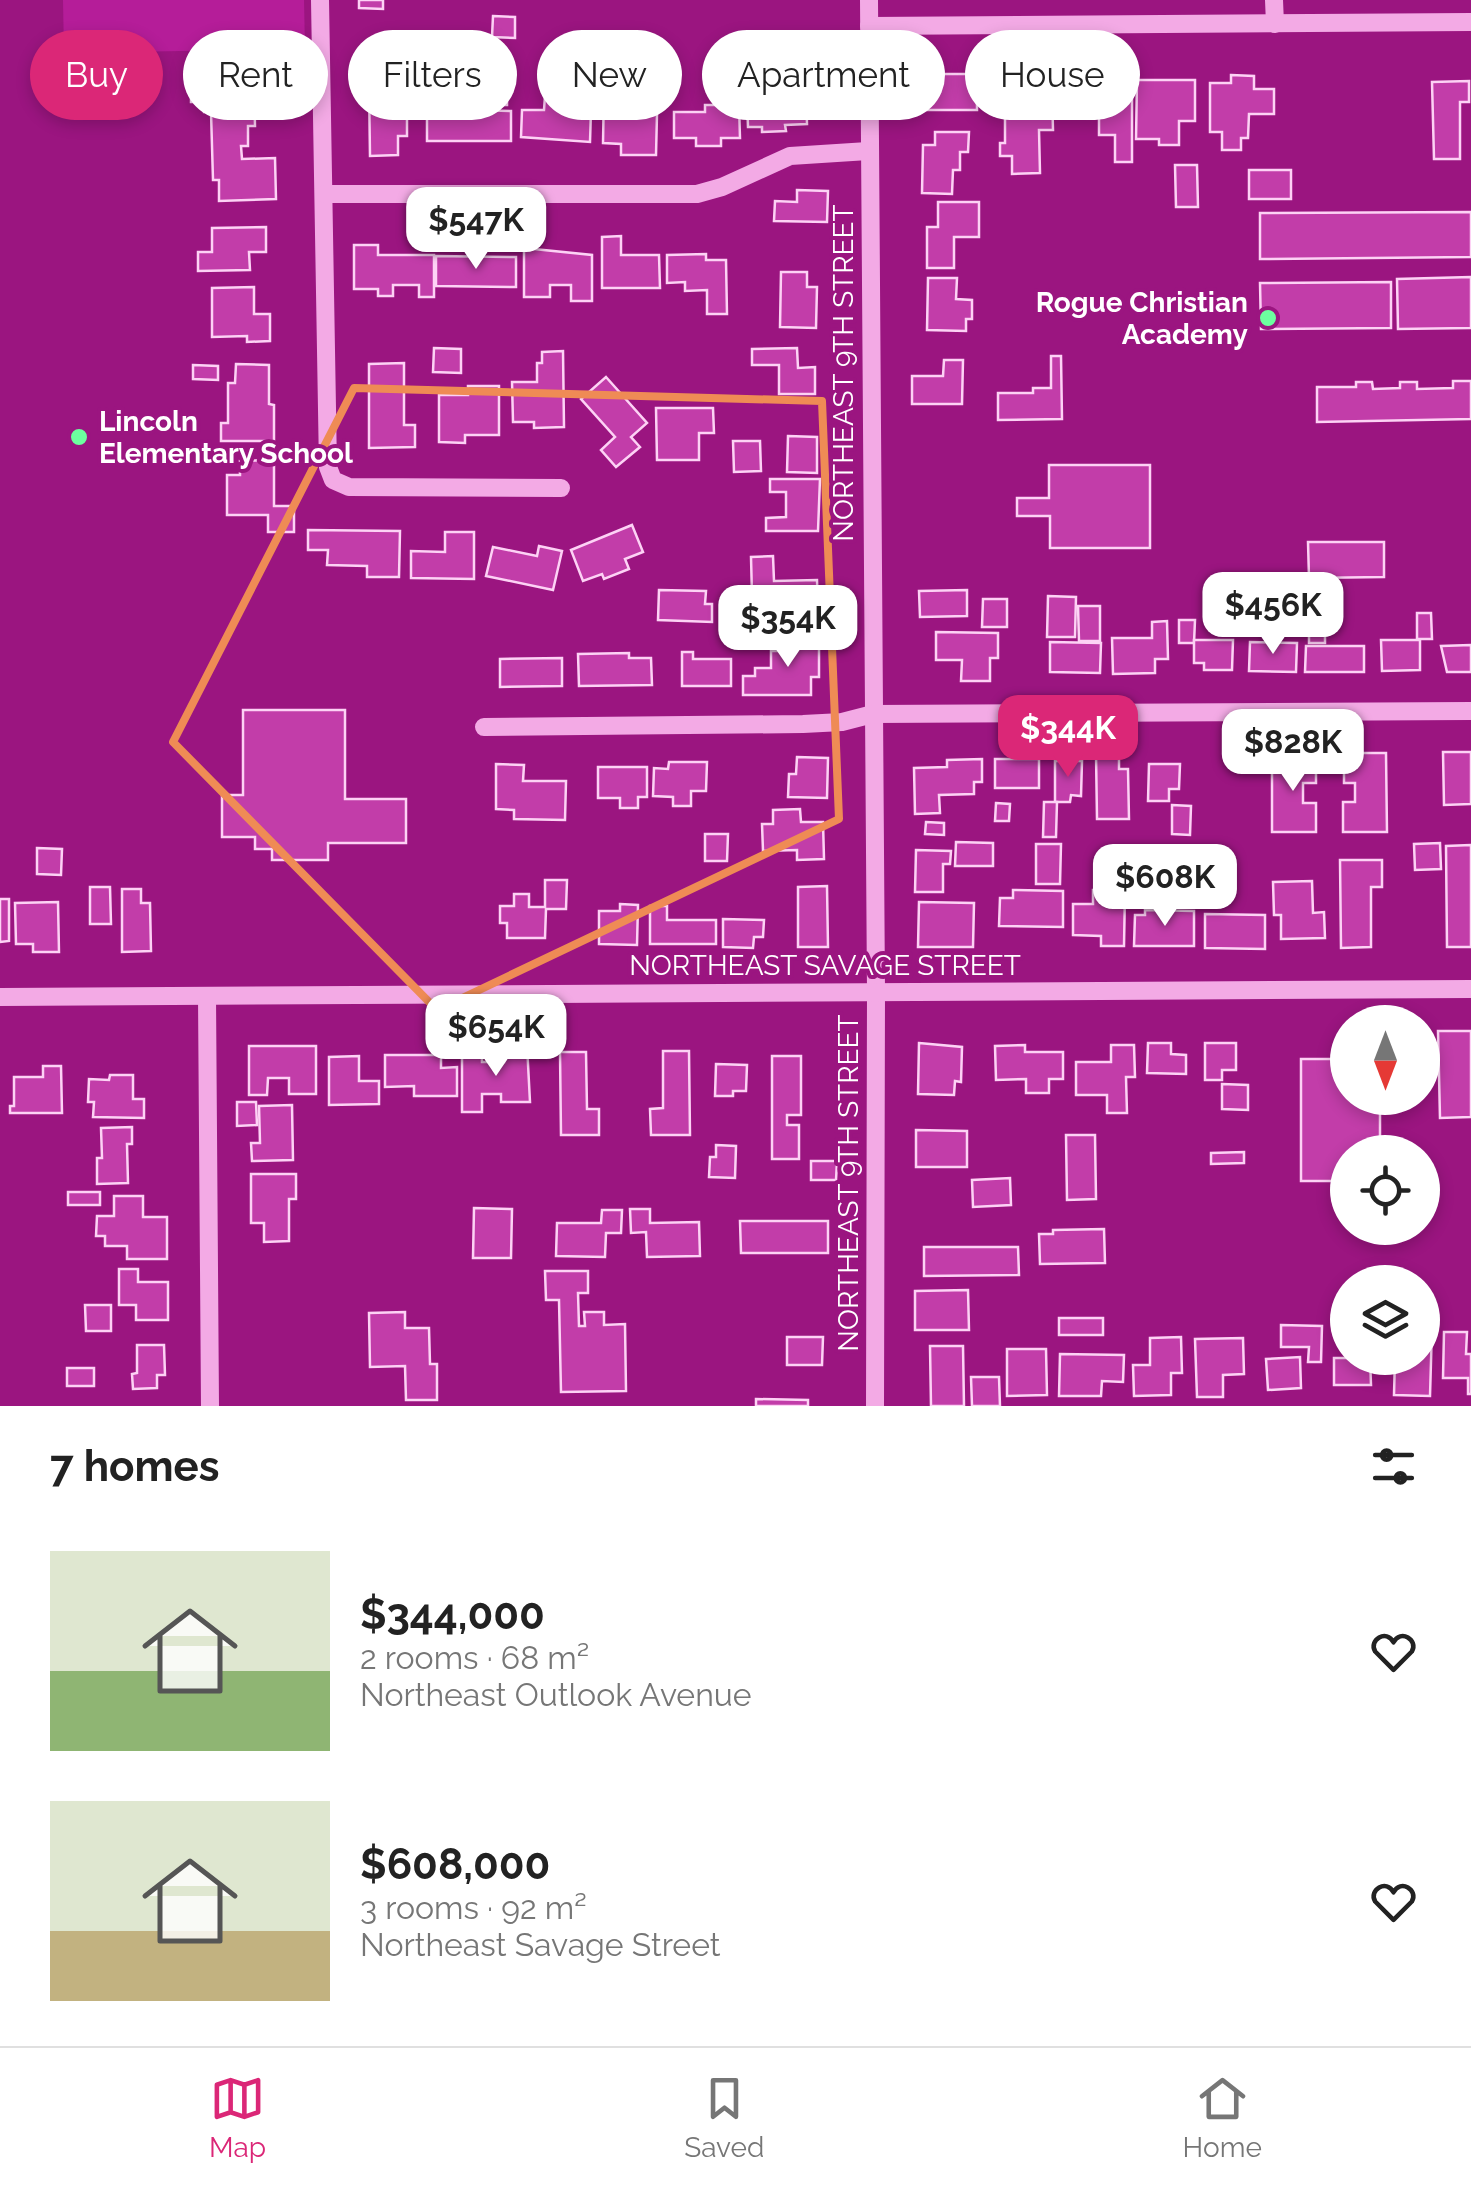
<!DOCTYPE html>
<meta charset="utf-8">
<style>
:root{--surface:#fff;--page:#f2f2f2;--text:#222;--muted:#767676;--line:#e0e0e0;--accent:#db2777}
body{margin:0;font-family:Raleway,sans-serif;background:var(--page);color:var(--text);height:100vh;display:flex;flex-direction:column;font-size:38px;white-space:nowrap}
*{box-sizing:border-box;margin:0}
p{font-size:32px;color:var(--muted)}
.icon{flex:none;width:55px;height:55px;fill:none;stroke:currentColor;stroke-width:2;stroke-linecap:round;stroke-linejoin:round}
.map{position:relative;height:1406px;overflow:hidden}
.details{display:flex;flex-direction:column;background:var(--surface);flex:1}
.details>*{flex:none}
.top-card{position:absolute;left:30px;top:30px;width:1412px;height:90px;display:flex;gap:20px}
.needle{width:65px;rotate:180deg}
.buttons{position:absolute;left:1330px;top:1005px;display:grid;gap:20px}
.buttons a{display:grid;place-items:center;width:110px;height:110px;border-radius:50%;background:var(--surface);box-shadow:0 5px 15px #0003;font-size:50px}
.price{position:absolute;translate:-50% -85px;padding:0 22px;border-radius:20px;background:#fff;color:#222;font-size:32px;line-height:65px;filter:drop-shadow(0 2px 5px #0008)}
.price::after{content:'';position:absolute;left:50%;top:60px;width:30px;height:22px;margin-left:-15px;background:inherit;clip-path:polygon(0 0,100% 0,50% 100%)}
.price.on{background:var(--accent);color:#fff}
ul{padding:0;list-style:none}
li{display:flex;align-items:center;gap:30px;height:250px;padding:0 50px}
li span{display:grid;place-items:center;flex:none;width:280px;height:200px;border-radius:0px;color:#555}
li>.icon{margin-inline-start:auto}
span .icon{width:120px;height:120px;fill:#fffc;stroke-width:1}
li b{font-size:42px}
h2{display:flex;justify-content:space-between;align-items:center;height:120px;padding:0 50px;font-size:42px}
.pill{padding:0 35px;border-radius:45px;background:var(--surface);box-shadow:0 5px 15px #0003;font-size:35px;line-height:90px}
.pill.on{background:var(--accent);color:#fff}
.dock{display:flex;justify-content:space-around;align-items:center;height:140px;border-top:2px solid var(--line);background:var(--surface);font-size:28px;color:var(--muted)}
.dock a{display:grid;justify-items:center;gap:5px}
.dock .on{color:var(--accent)}
.map>svg:first-child{display:block}
.green{fill:#b51d99}
.building{fill:#c23da9;stroke:#fdd2f5;stroke-width:2.5}
.lines{fill:none;stroke-linecap:round;stroke-linejoin:round}
.minor{stroke:#f3aae5;stroke-width:18}
.marked{fill:none;stroke:#ef8b55;stroke-width:8;stroke-linejoin:round}
.poi-dot{fill:#6cff9f;stroke:#9b1580;stroke-width:4}
.labels{text-anchor:middle;stroke-width:8;stroke-linejoin:round;paint-order:stroke}
.poi-label{font-size:28px;font-weight:bold;fill:#fff;stroke:#9b1580;text-anchor:end}
.street-label{font-size:28px;fill:#fff;stroke:#9b1580}
</style>
<div class="map">
<svg width="1471" height="1406" viewBox="0 0 1471 1406">
<rect width="100%" height="100%" fill="#9b1580"/>
<!-- green -->
<polygon class="green" points="63,0 304,0 305,49 64,53"/>
<!-- building -->
<g class="building">
<polygon points="359,0 383,0 383,9 359,8"/>
<polygon points="493,16 515,17 515,38 492,37"/>
<polygon points="808,49 808,66 785,66 785,82 759,82 758,50"/>
<rect x="493" y="73" width="14" height="32"/>
<polygon points="938,74 977,74 977,110 922,110 922,84 938,84"/>
<polygon points="1231,75 1254,76 1254,89 1274,89 1274,114 1249,114 1248,138 1241,138 1241,150 1222,150 1222,132 1210,132 1210,83 1231,83"/>
<polygon points="254,78 255,126 248,126 248,146 241,146 242,159 275,158 276,199 219,201 219,180 213,180 211,112 204,112 203,102 191,102 191,80"/>
<polygon points="1137,80 1195,80 1195,121 1179,121 1179,145 1159,145 1159,139 1136,139"/>
<polygon points="1081,81 1121,81 1121,92 1132,92 1132,162 1115,162 1115,135 1099,135 1099,114 1081,114"/>
<polygon points="1469,81 1469,102 1460,102 1460,159 1434,159 1432,82"/>
<polygon points="369,85 397,85 397,111 407,111 407,136 398,136 398,155 370,156"/>
<polygon points="604,89 632,90 632,114 657,114 656,155 621,155 621,144 603,143"/>
<polygon points="806,89 807,124 785,125 786,131 762,132 762,127 748,127 747,99 779,99 779,90"/>
<polygon points="1052,91 1053,130 1039,130 1040,173 1012,174 1012,156 1000,156 1000,143 1005,143 1005,92"/>
<polygon points="454,96 475,96 475,110 511,111 511,141 427,141 427,110 454,110"/>
<polygon points="545,96 568,97 568,110 591,110 590,142 521,137 522,110 544,110"/>
<polygon points="705,105 739,105 740,138 721,138 721,146 696,146 696,138 674,138 674,112 705,112"/>
<polygon points="935,132 969,132 968,152 960,152 960,170 953,170 952,194 922,193 923,145 935,145"/>
<polygon points="1175,165 1197,165 1198,207 1176,207"/>
<rect x="1249" y="170" width="42" height="29"/>
<polygon points="797,190 828,191 827,222 774,221 775,201 797,202"/>
<polygon points="938,202 979,202 979,237 954,237 954,268 927,268 927,227 938,227"/>
<polygon points="1471,212 1471,257 1260,259 1260,213"/>
<polygon points="266,227 266,252 249,252 250,270 198,271 198,252 212,252 212,228"/>
<polygon points="621,236 621,255 659,255 660,288 602,288 602,237"/>
<polygon points="354,245 378,245 378,255 434,255 434,297 419,297 419,285 393,285 393,296 378,296 378,289 354,289"/>
<polygon points="524,248 592,255 592,301 571,301 571,285 550,285 550,297 524,297"/>
<polygon points="706,254 706,260 726,260 727,314 707,314 707,290 685,291 685,282 667,283 667,255"/>
<polygon points="436,256 516,257 516,287 436,286"/>
<polygon points="781,272 807,272 807,287 817,287 816,328 780,327"/>
<polygon points="1471,277 1471,328 1398,329 1397,279"/>
<polygon points="928,278 957,278 956,299 972,300 972,319 966,319 966,331 927,330"/>
<polygon points="1391,282 1391,328 1261,329 1260,283"/>
<polygon points="254,287 254,314 270,314 270,341 247,342 247,336 212,337 212,288"/>
<polygon points="434,348 461,349 461,373 433,372"/>
<polygon points="797,348 798,368 815,367 815,394 779,394 779,365 752,365 752,349"/>
<polygon points="563,351 564,427 534,428 534,422 513,422 512,382 537,382 537,363 542,363 542,352"/>
<polygon points="1051,356 1061,356 1062,419 998,420 998,393 1033,393 1033,388 1051,388"/>
<polygon points="944,360 963,360 962,404 912,404 912,376 943,376"/>
<polygon points="404,363 404,425 415,425 415,447 369,448 369,364"/>
<polygon points="236,364 269,365 269,404 274,405 274,441 221,441 221,423 228,423 228,383 235,383"/>
<polygon points="193,365 218,366 218,380 193,379"/>
<polygon points="606,377 647,423 631,437 640,447 616,467 601,450 615,437 581,399"/>
<polygon points="1453,381 1471,381 1471,419 1317,422 1317,387 1356,387 1356,382 1372,382 1373,389 1400,388 1400,382 1417,382 1417,389 1453,388"/>
<polygon points="468,386 499,386 499,435 465,435 465,443 439,442 439,395 468,395"/>
<polygon points="656,408 713,408 714,433 699,433 699,460 657,460"/>
<polygon points="788,436 817,437 817,473 787,472"/>
<polygon points="733,441 760,441 761,471 734,472"/>
<polygon points="274,460 274,506 294,506 294,532 268,532 268,515 227,515 227,475 240,475 240,461"/>
<polygon points="1049,465 1150,465 1150,548 1050,548 1050,516 1017,516 1017,498 1049,498"/>
<polygon points="770,479 820,479 818,531 766,531 766,518 786,517 786,492 770,492"/>
<polygon points="632,525 643,552 625,559 629,569 604,579 602,574 583,581 571,550"/>
<polygon points="308,530 400,531 399,577 367,577 367,566 327,565 328,550 308,550"/>
<polygon points="445,532 474,532 474,579 411,578 411,551 445,552"/>
<polygon points="1308,542 1384,542 1384,577 1309,578"/>
<polygon points="539,546 562,551 553,590 486,576 493,547 537,556"/>
<polygon points="773,556 774,581 817,580 818,609 781,610 781,595 752,596 751,557"/>
<polygon points="659,590 706,591 705,604 712,604 712,622 658,620"/>
<polygon points="967,590 967,616 920,617 919,591"/>
<polygon points="1048,596 1076,597 1075,637 1047,637"/>
<polygon points="983,599 1007,599 1007,627 982,627"/>
<polygon points="1078,606 1100,606 1100,641 1079,641"/>
<polygon points="1417,613 1431,613 1432,639 1417,639"/>
<polygon points="1179,620 1195,620 1194,643 1179,643"/>
<polygon points="1167,621 1168,659 1155,659 1155,673 1113,674 1112,638 1152,638 1152,622"/>
<rect x="1309" y="624" width="16" height="19"/>
<polygon points="936,632 998,633 998,658 990,658 990,681 961,681 962,660 936,660"/>
<polygon points="790,635 819,635 819,677 811,677 811,695 743,695 743,676 755,676 755,668 771,668 771,651 790,651"/>
<polygon points="1194,640 1233,640 1232,670 1204,670 1204,663 1194,663"/>
<polygon points="1381,640 1420,640 1420,670 1382,671"/>
<polygon points="1050,642 1101,643 1100,673 1050,672"/>
<polygon points="1250,642 1297,643 1296,672 1249,671"/>
<polygon points="1471,645 1471,672 1447,672 1441,646"/>
<polygon points="1306,646 1364,646 1364,672 1305,672"/>
<polygon points="682,652 693,652 693,659 731,659 731,686 682,686"/>
<polygon points="629,653 629,658 651,658 652,685 579,686 578,654"/>
<polygon points="562,658 562,686 500,687 500,659"/>
<polygon points="243,710 345,710 345,799 406,799 406,843 328,843 328,860 272,860 272,849 255,849 255,837 222,837 222,795 243,795"/>
<polygon points="1443,752 1471,752 1471,804 1444,805"/>
<polygon points="1119,753 1119,769 1128,769 1129,819 1097,819 1096,754"/>
<polygon points="1344,753 1386,753 1387,832 1343,832 1343,802 1355,802 1355,783 1344,783"/>
<polygon points="1272,755 1316,755 1316,783 1303,783 1303,803 1316,803 1316,832 1272,832"/>
<polygon points="797,757 828,758 827,798 788,797 789,774 796,774"/>
<polygon points="982,759 982,782 974,782 974,794 939,795 940,813 915,814 914,768 947,767 947,760"/>
<rect x="995" y="759" width="44" height="29"/>
<polygon points="1055,761 1082,761 1081,796 1071,795 1070,802 1055,802"/>
<polygon points="669,762 707,762 706,791 691,791 691,806 673,806 673,797 653,796 654,768 668,769"/>
<polygon points="496,764 524,765 523,781 566,781 565,820 514,819 514,810 496,809"/>
<polygon points="1149,764 1180,764 1179,789 1169,789 1169,801 1148,801"/>
<polygon points="598,767 647,767 647,797 638,797 638,808 620,808 620,798 598,798"/>
<polygon points="1044,802 1057,802 1056,837 1043,837"/>
<polygon points="996,803 1010,804 1009,821 995,821"/>
<polygon points="1172,805 1191,806 1190,835 1172,834"/>
<polygon points="800,809 801,822 823,822 824,859 797,860 797,850 763,851 762,824 773,824 773,810"/>
<polygon points="926,822 944,823 944,835 925,834"/>
<polygon points="705,834 728,834 727,861 705,861"/>
<polygon points="956,842 993,843 993,866 955,866"/>
<polygon points="1440,843 1441,869 1415,870 1414,844"/>
<polygon points="1036,844 1061,844 1060,884 1036,884"/>
<polygon points="1471,845 1471,947 1447,947 1446,846"/>
<polygon points="37,848 62,849 61,875 37,874"/>
<polygon points="916,850 951,851 950,864 943,864 943,892 915,892"/>
<polygon points="1340,860 1382,860 1382,887 1371,887 1371,947 1341,948"/>
<polygon points="545,880 567,880 566,909 546,909 545,938 507,938 507,923 500,923 500,906 514,906 514,894 529,894 529,907 545,907"/>
<polygon points="1312,881 1313,913 1324,912 1325,938 1281,939 1281,915 1274,915 1273,882"/>
<polygon points="827,886 828,947 798,947 798,887"/>
<polygon points="90,887 110,887 111,924 90,924"/>
<polygon points="122,889 141,889 141,903 150,903 151,951 122,952"/>
<polygon points="1013,890 1063,891 1063,927 999,926 1000,898 1013,898"/>
<polygon points="1093,890 1125,891 1124,946 1101,946 1101,936 1073,935 1073,904 1093,904"/>
<polygon points="0,899 9,899 9,941 0,942"/>
<polygon points="58,902 59,952 33,952 33,944 16,944 15,903"/>
<polygon points="919,902 974,903 973,947 918,947"/>
<polygon points="620,904 638,905 637,945 599,944 599,911 620,911"/>
<polygon points="650,906 667,906 667,920 716,920 716,944 650,944"/>
<polygon points="1145,910 1194,911 1194,946 1134,946 1135,915 1145,915"/>
<polygon points="1205,914 1265,915 1265,949 1205,948"/>
<polygon points="723,919 764,920 763,937 754,937 753,948 723,947"/>
<polygon points="1438,1031 1471,1031 1471,1117 1440,1118"/>
<polygon points="919,1043 962,1047 961,1082 955,1081 954,1095 918,1094"/>
<polygon points="1148,1043 1171,1043 1171,1054 1186,1055 1186,1074 1147,1073"/>
<polygon points="1205,1043 1236,1043 1236,1070 1222,1070 1222,1080 1205,1080"/>
<polygon points="504,1045 527,1045 530,1102 501,1102 501,1094 482,1094 482,1112 462,1112 462,1056 482,1056 482,1062 504,1062"/>
<polygon points="1025,1045 1025,1052 1063,1052 1063,1079 1049,1079 1049,1093 1026,1093 1026,1079 996,1080 995,1046"/>
<polygon points="1111,1045 1134,1045 1135,1077 1126,1077 1127,1113 1107,1113 1107,1095 1076,1095 1076,1062 1111,1062"/>
<polygon points="249,1046 316,1046 316,1094 289,1094 289,1078 268,1078 267,1095 249,1095"/>
<polygon points="663,1051 689,1051 690,1135 651,1135 650,1109 663,1108"/>
<polygon points="560,1052 586,1052 587,1109 599,1109 599,1135 561,1135"/>
<polygon points="385,1055 441,1055 441,1068 457,1067 457,1096 414,1096 414,1086 385,1087"/>
<polygon points="359,1056 359,1081 379,1081 379,1104 329,1105 329,1057"/>
<polygon points="772,1056 801,1056 801,1115 787,1115 787,1125 799,1125 799,1159 772,1159"/>
<polygon points="1301,1059 1348,1059 1348,1098 1380,1098 1380,1152 1348,1152 1348,1181 1301,1181"/>
<polygon points="716,1064 747,1065 746,1091 733,1091 733,1096 715,1096"/>
<polygon points="43,1066 61,1066 62,1113 10,1113 10,1106 14,1106 14,1077 43,1077"/>
<polygon points="110,1075 133,1075 133,1099 144,1099 144,1118 93,1117 94,1102 88,1102 89,1079 109,1080"/>
<polygon points="1222,1084 1248,1085 1248,1110 1222,1109"/>
<polygon points="237,1102 256,1102 257,1125 237,1126"/>
<polygon points="292,1105 293,1160 252,1161 251,1143 260,1143 259,1106"/>
<polygon points="132,1127 132,1144 127,1144 128,1183 97,1184 97,1158 102,1158 101,1128"/>
<polygon points="916,1130 967,1131 967,1167 916,1167"/>
<polygon points="1066,1135 1095,1135 1096,1199 1067,1200"/>
<polygon points="716,1145 736,1146 735,1178 709,1177 710,1157 716,1157"/>
<polygon points="1244,1152 1244,1163 1211,1164 1211,1153"/>
<polygon points="811,1161 837,1161 836,1180 811,1180"/>
<polygon points="251,1174 296,1174 296,1199 289,1199 289,1241 264,1242 264,1223 251,1223"/>
<polygon points="1010,1178 1011,1205 973,1207 972,1180"/>
<rect x="68" y="1192" width="32" height="13"/>
<polygon points="114,1196 143,1196 143,1217 167,1217 167,1259 127,1259 127,1246 105,1246 105,1236 96,1236 97,1216 114,1216"/>
<polygon points="474,1208 512,1209 511,1258 473,1258"/>
<polygon points="630,1209 650,1209 650,1223 699,1222 700,1256 647,1257 646,1232 631,1233"/>
<polygon points="602,1210 622,1210 621,1233 606,1233 605,1257 556,1256 557,1223 601,1223"/>
<polygon points="740,1221 828,1221 828,1253 741,1253"/>
<polygon points="1104,1229 1105,1263 1040,1264 1039,1234 1053,1234 1053,1230"/>
<polygon points="924,1247 1018,1247 1019,1275 924,1276"/>
<polygon points="119,1269 138,1269 138,1282 168,1282 168,1320 136,1320 136,1305 119,1305"/>
<polygon points="545,1271 588,1271 588,1293 578,1293 579,1326 585,1326 584,1312 604,1312 604,1325 625,1324 626,1391 561,1392 559,1300 546,1300"/>
<polygon points="968,1290 969,1330 915,1330 915,1291"/>
<polygon points="85,1305 111,1305 111,1331 86,1331"/>
<polygon points="405,1312 405,1328 429,1328 430,1364 437,1364 437,1400 406,1400 405,1366 370,1367 369,1313"/>
<rect x="1059" y="1318" width="44" height="17"/>
<polygon points="1281,1325 1322,1326 1321,1362 1308,1362 1309,1347 1281,1347"/>
<polygon points="1422,1327 1432,1327 1430,1396 1394,1395 1395,1358 1422,1358"/>
<polygon points="1444,1332 1467,1332 1466,1354 1471,1354 1471,1394 1468,1394 1468,1378 1443,1378"/>
<polygon points="787,1337 823,1337 822,1365 787,1365"/>
<polygon points="1181,1337 1182,1373 1171,1373 1171,1395 1134,1396 1133,1365 1150,1365 1150,1338"/>
<polygon points="1243,1338 1244,1374 1223,1375 1223,1397 1197,1397 1195,1339"/>
<polygon points="137,1345 164,1345 165,1375 157,1375 157,1388 133,1389 132,1374 137,1373"/>
<polygon points="930,1346 963,1346 964,1406 931,1406"/>
<polygon points="1007,1349 1046,1349 1047,1395 1007,1396"/>
<polygon points="1060,1354 1124,1355 1123,1382 1102,1381 1101,1396 1059,1396"/>
<polygon points="1300,1357 1301,1388 1268,1390 1266,1359"/>
<polygon points="1334,1358 1370,1358 1371,1385 1334,1385"/>
<rect x="67" y="1368" width="27" height="18"/>
<polygon points="971,1377 999,1377 1000,1406 972,1406"/>
<polygon points="756,1399 808,1400 808,1406 756,1406"/>
</g>
<g class="lines">
<!-- minor -->
<g class="minor">
<polyline points="320,0 328,467 333,480 349,487 561,488"/>
<polyline points="869,0 876,993 875,1406"/>
<polyline points="1274,0 1275,24"/>
<polyline points="869,26 1471,22"/>
<polyline points="324,194 697,194 722,187 790,156 868,151"/>
<polyline points="484,727 803,724 842,722 873,714 1471,711"/>
<polyline points="207,996 210,1406"/>
<polyline points="0,997 1471,989"/>
</g>
</g>
<!-- marked area -->
<path class="marked" d="M 354,388 L 822,401 L 839,819 L 437,1010 L 173,742 Z"/>
<!-- markers -->
<g class="poi-dot">
<circle cx="1268" cy="318" r="10"/>
<circle cx="79" cy="437" r="10"/>
</g>
<g class="labels">
<!-- poi labels -->
<g class="poi-label">
<text x="1248" y="312">Rogue Christian<tspan x="1248" dy="32">Academy</tspan></text>
<text x="99" y="431" text-anchor="start">Lincoln<tspan x="99" dy="32">Elementary School</tspan></text>
</g>
<!-- street labels -->
<g class="street-label">
<text transform="translate(843 373) rotate(-90)" y="10">NORTHEAST 9TH STREET</text>
<text x="825" y="975">NORTHEAST SAVAGE STREET</text>
<text transform="translate(848 1183) rotate(-90)" y="10">NORTHEAST 9TH STREET</text>
</g>
</g>
</svg>
<div class="buttons">
<a><svg class="needle" viewBox="-14 -14 28 28"><path d="M0-13l5 13h-10z" fill="#e53935"/><path d="M0 13l5-13h-10z" fill="#767676"/></svg></a>
<a><svg class="icon" aria-label="locate" viewBox="0 0 24 24"><circle cx="12" cy="12" r="6"/><path d="M12 2v4M12 18v4M2 12h4M18 12h4"/></svg></a>
<a><svg class="icon" aria-label="layers" viewBox="0 0 24 24"><path d="M12 4l9 5-9 5-9-5zM3 14l9 5 9-5"/></svg></a>
</div>
<b class="price" style="left:476px;top:272px">$547K</b>
<b class="price" style="left:1273px;top:657px">$456K</b>
<b class="price" style="left:788px;top:670px">$354K</b>
<b class="price on" style="left:1068px;top:780px">$344K</b>
<b class="price" style="left:1293px;top:794px">$828K</b>
<b class="price" style="left:1165px;top:929px">$608K</b>
<b class="price" style="left:496px;top:1079px">$654K</b>
<div class="top-card">
<a class="pill on">Buy</a>
<a class="pill">Rent</a>
<a class="pill">Filters</a>
<a class="pill">New</a>
<a class="pill">Apartment</a>
<a class="pill">House</a>
</div>
</div>
<section class="details">
<h2>7 homes<svg class="icon" aria-label="filters" viewBox="0 0 24 24"><path d="M4 7h16M4 17h16"/><circle cx="9" cy="7" r="2"/><circle cx="15" cy="17" r="2"/></svg></h2>
<ul>
<li><span style="background:linear-gradient(#dfe7d0 60%,#8fb573 0)"><svg class="icon" aria-label="home" viewBox="0 0 24 24"><path d="M3 11l9-7 9 7M6 9v11h12V9"/></svg></span><div><b>$344,000</b><p>2 rooms · 68 m²</p><p>Northeast Outlook Avenue</p></div><svg class="icon" aria-label="heart" viewBox="0 0 24 24"><path d="M12 20l-8-8c-3-5 5-10 8-4 3-6 11-1 8 4z"/></svg></li>
<li><span style="background:linear-gradient(#dfe7d0 65%,#c2b280 0)"><svg class="icon" aria-label="home" viewBox="0 0 24 24"><path d="M3 11l9-7 9 7M6 9v11h12V9"/></svg></span><div><b>$608,000</b><p>3 rooms · 92 m²</p><p>Northeast Savage Street</p></div><svg class="icon" aria-label="heart" viewBox="0 0 24 24"><path d="M12 20l-8-8c-3-5 5-10 8-4 3-6 11-1 8 4z"/></svg></li>
</ul>
</section>
<nav class="dock">
<a class="on"><svg class="icon" aria-label="map" viewBox="0 0 24 24"><path d="M3 6l6-2 6 2 6-2v14l-6 2-6-2-6 2zM9 4v14M15 6v14"/></svg>Map</a>
<a><svg class="icon" aria-label="saved" viewBox="0 0 24 24"><path d="M7 4h10v16l-5-4-5 4z"/></svg>Saved</a>
<a><svg class="icon" aria-label="home" viewBox="0 0 24 24"><path d="M3 11l9-7 9 7M6 9v11h12V9"/></svg>Home</a>
</nav>
